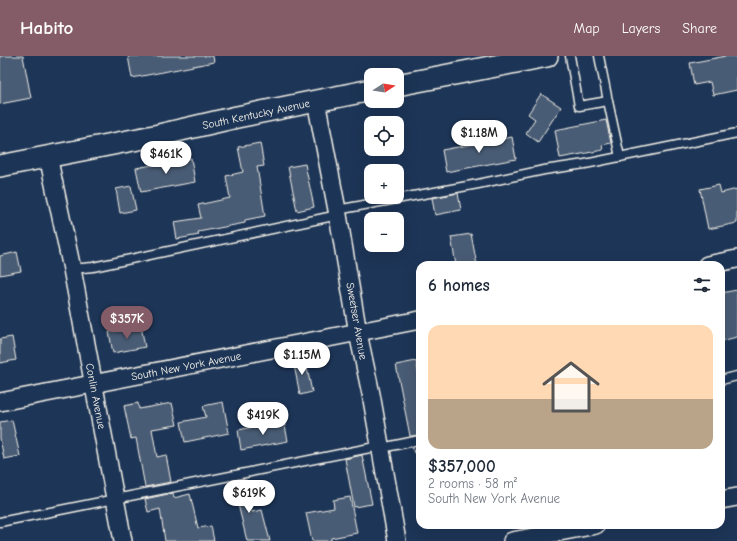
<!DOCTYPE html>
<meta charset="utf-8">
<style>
:root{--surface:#fff;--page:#f2f2f3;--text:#1f2937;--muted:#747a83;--accent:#845c67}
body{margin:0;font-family:"Comic Neue",sans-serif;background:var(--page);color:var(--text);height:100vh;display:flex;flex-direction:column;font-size:15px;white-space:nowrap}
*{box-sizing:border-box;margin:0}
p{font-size:13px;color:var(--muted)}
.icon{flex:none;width:22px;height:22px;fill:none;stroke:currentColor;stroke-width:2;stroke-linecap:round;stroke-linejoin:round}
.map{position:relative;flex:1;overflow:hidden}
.drawer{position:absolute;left:416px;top:205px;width:309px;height:268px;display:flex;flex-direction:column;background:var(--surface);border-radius:12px;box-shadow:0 4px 16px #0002}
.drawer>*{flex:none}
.needle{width:26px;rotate:78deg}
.buttons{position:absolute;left:364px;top:12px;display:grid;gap:8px}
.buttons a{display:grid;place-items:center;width:40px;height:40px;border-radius:8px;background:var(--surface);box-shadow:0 4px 16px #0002;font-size:20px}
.price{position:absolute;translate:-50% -34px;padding:0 9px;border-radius:14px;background:#fff;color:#222;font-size:13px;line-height:26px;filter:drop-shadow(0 1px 2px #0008)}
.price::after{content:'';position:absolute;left:50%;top:24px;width:12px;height:9px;margin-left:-6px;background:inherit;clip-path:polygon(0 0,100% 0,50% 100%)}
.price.active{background:var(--accent);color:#fff}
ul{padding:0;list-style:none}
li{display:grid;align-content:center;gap:8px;height:212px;padding:0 12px}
li span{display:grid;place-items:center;height:124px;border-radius:12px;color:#555}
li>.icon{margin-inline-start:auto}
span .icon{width:72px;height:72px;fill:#fffc;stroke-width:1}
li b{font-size:17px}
h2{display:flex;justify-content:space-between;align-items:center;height:48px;padding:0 12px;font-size:17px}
header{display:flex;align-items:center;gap:24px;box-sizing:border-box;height:56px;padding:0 20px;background:var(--accent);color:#fff}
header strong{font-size:19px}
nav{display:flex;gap:22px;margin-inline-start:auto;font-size:14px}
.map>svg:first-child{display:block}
.building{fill:#485b74;stroke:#f4f1e8}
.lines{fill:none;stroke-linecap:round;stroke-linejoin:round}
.service-casing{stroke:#f4f1e8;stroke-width:11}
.minor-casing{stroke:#f4f1e8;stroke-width:20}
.tertiary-casing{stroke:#f4f1e8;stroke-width:24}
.service{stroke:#1d3557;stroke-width:8}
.minor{stroke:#1d3557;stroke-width:17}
.tertiary{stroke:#1d3557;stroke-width:21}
.labels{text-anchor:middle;stroke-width:4;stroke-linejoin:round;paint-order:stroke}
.street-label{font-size:11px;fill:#f4f1e8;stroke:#1d3557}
</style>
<header>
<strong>Habito</strong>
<nav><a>Map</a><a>Layers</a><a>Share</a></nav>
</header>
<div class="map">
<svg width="737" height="485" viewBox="0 0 737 485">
<rect width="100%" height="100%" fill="#1d3557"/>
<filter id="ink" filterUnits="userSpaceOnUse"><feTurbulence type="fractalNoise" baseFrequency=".025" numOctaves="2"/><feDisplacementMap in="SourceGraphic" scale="8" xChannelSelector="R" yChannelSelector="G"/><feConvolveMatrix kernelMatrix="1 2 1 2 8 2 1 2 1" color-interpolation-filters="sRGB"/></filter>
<g filter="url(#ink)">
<!-- building -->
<g class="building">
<polygon points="0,0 23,0 31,42 0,48"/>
<polygon points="128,0 213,0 214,6 132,22"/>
<polygon points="726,0 737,0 737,34 713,39 710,26 694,29 690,7"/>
<polygon points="541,38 561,51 538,86 526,77 535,63 528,58"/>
<polygon points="606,64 611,87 602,89 603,94 560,102 555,74"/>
<polygon points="512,81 516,103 446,116 442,94"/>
<polygon points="260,87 264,110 257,111 265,160 245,164 245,167 198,176 199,179 177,183 174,166 201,162 198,149 230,142 226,120 243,116 238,91"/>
<polygon points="191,102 195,126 141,136 136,112"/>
<polygon points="305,108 314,151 297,155 288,111"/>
<polygon points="719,129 721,137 737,133 737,167 708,173 700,133"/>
<polygon points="131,130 136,154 120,157 116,133"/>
<polygon points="458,137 461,154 435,159 432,142"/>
<polygon points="471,178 477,209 456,209 451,181"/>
<polygon points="17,196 21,215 0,219 0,200"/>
<polygon points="737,234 737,281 721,285 721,237"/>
<polygon points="141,270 145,291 113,297 109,276"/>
<polygon points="12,281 16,304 0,307 0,283"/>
<polygon points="305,302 312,336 300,339 293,304"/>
<polygon points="416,305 420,324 420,379 410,380 396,309"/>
<polygon points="223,346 229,377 185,386 181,366 206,361 203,350"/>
<polygon points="138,347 139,353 172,347 177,369 152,373 157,401 166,399 171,426 145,431 136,382 131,383 124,350"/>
<polygon points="12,364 20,400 4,403 0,382 0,366"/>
<polygon points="284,365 288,385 241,394 238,374"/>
<polygon points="420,390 420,396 414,397 412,391"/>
<polygon points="362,399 372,448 354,451 345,403"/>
<polygon points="246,424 252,456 262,454 270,485 247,485 237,444 233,445 229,427"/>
<polygon points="173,437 174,442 190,438 198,472 211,470 214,485 165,485 160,453 148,456 145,443"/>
<polygon points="350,441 357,477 331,482 331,485 312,485 306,457 334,452 333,444"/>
</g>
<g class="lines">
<!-- service casing -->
<g class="service-casing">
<g id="service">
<polyline points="570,0 579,50 608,45 599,0"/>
<polyline points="608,45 620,101"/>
<polyline points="337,154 478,128 544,114 585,108 737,77"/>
<polyline points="72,213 93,211 338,159"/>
<polyline points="721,324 737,320"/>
<polyline points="0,466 380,390 386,391 420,384"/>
</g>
</g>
<!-- minor casing -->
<g class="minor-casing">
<g id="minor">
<polyline points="316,45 338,159 358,277 371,338 397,485"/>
<polyline points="48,100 72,213 123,485"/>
<polyline points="707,209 737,203"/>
<polyline points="0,346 420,264"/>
<polyline points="721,444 737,441"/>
<polyline points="512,485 596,469"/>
</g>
</g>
<!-- tertiary casing -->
<g class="tertiary-casing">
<g id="tertiary">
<polyline points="397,29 547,0"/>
<polyline points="0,110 159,79 237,61 371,34"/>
</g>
</g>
<!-- service -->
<use href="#service" class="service"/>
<!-- minor -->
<use href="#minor" class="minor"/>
<!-- tertiary -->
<use href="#tertiary" class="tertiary"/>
</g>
</g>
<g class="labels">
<!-- street labels -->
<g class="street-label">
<text transform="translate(256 58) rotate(-12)" y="4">South Kentucky Avenue</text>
<text transform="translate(357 265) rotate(80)" y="4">Sweetser Avenue</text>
<text transform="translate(186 310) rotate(-11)" y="4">South New York Avenue</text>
<text transform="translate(96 340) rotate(79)" y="4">Conlin Avenue</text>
</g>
</g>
</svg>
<div class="buttons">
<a><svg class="needle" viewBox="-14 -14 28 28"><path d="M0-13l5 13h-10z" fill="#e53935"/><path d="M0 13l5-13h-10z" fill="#747a83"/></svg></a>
<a><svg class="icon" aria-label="locate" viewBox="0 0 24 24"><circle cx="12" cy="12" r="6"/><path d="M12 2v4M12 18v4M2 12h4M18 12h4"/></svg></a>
<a>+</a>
<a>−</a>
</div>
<b class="price" style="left:479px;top:98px">$1.18M</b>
<b class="price" style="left:166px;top:119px">$461K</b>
<b class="price active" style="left:127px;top:284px">$357K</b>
<b class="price" style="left:302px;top:320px">$1.15M</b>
<b class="price" style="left:263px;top:380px">$419K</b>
<b class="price" style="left:249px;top:458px">$619K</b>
<section class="drawer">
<h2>6 homes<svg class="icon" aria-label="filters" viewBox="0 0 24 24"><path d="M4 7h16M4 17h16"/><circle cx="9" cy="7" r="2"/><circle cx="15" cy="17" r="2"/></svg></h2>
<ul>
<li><span style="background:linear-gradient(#ffd9b3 60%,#b9a48a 0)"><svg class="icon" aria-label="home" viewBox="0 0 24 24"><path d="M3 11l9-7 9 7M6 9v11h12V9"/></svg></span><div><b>$357,000</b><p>2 rooms · 58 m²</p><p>South New York Avenue</p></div></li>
</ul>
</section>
</div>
